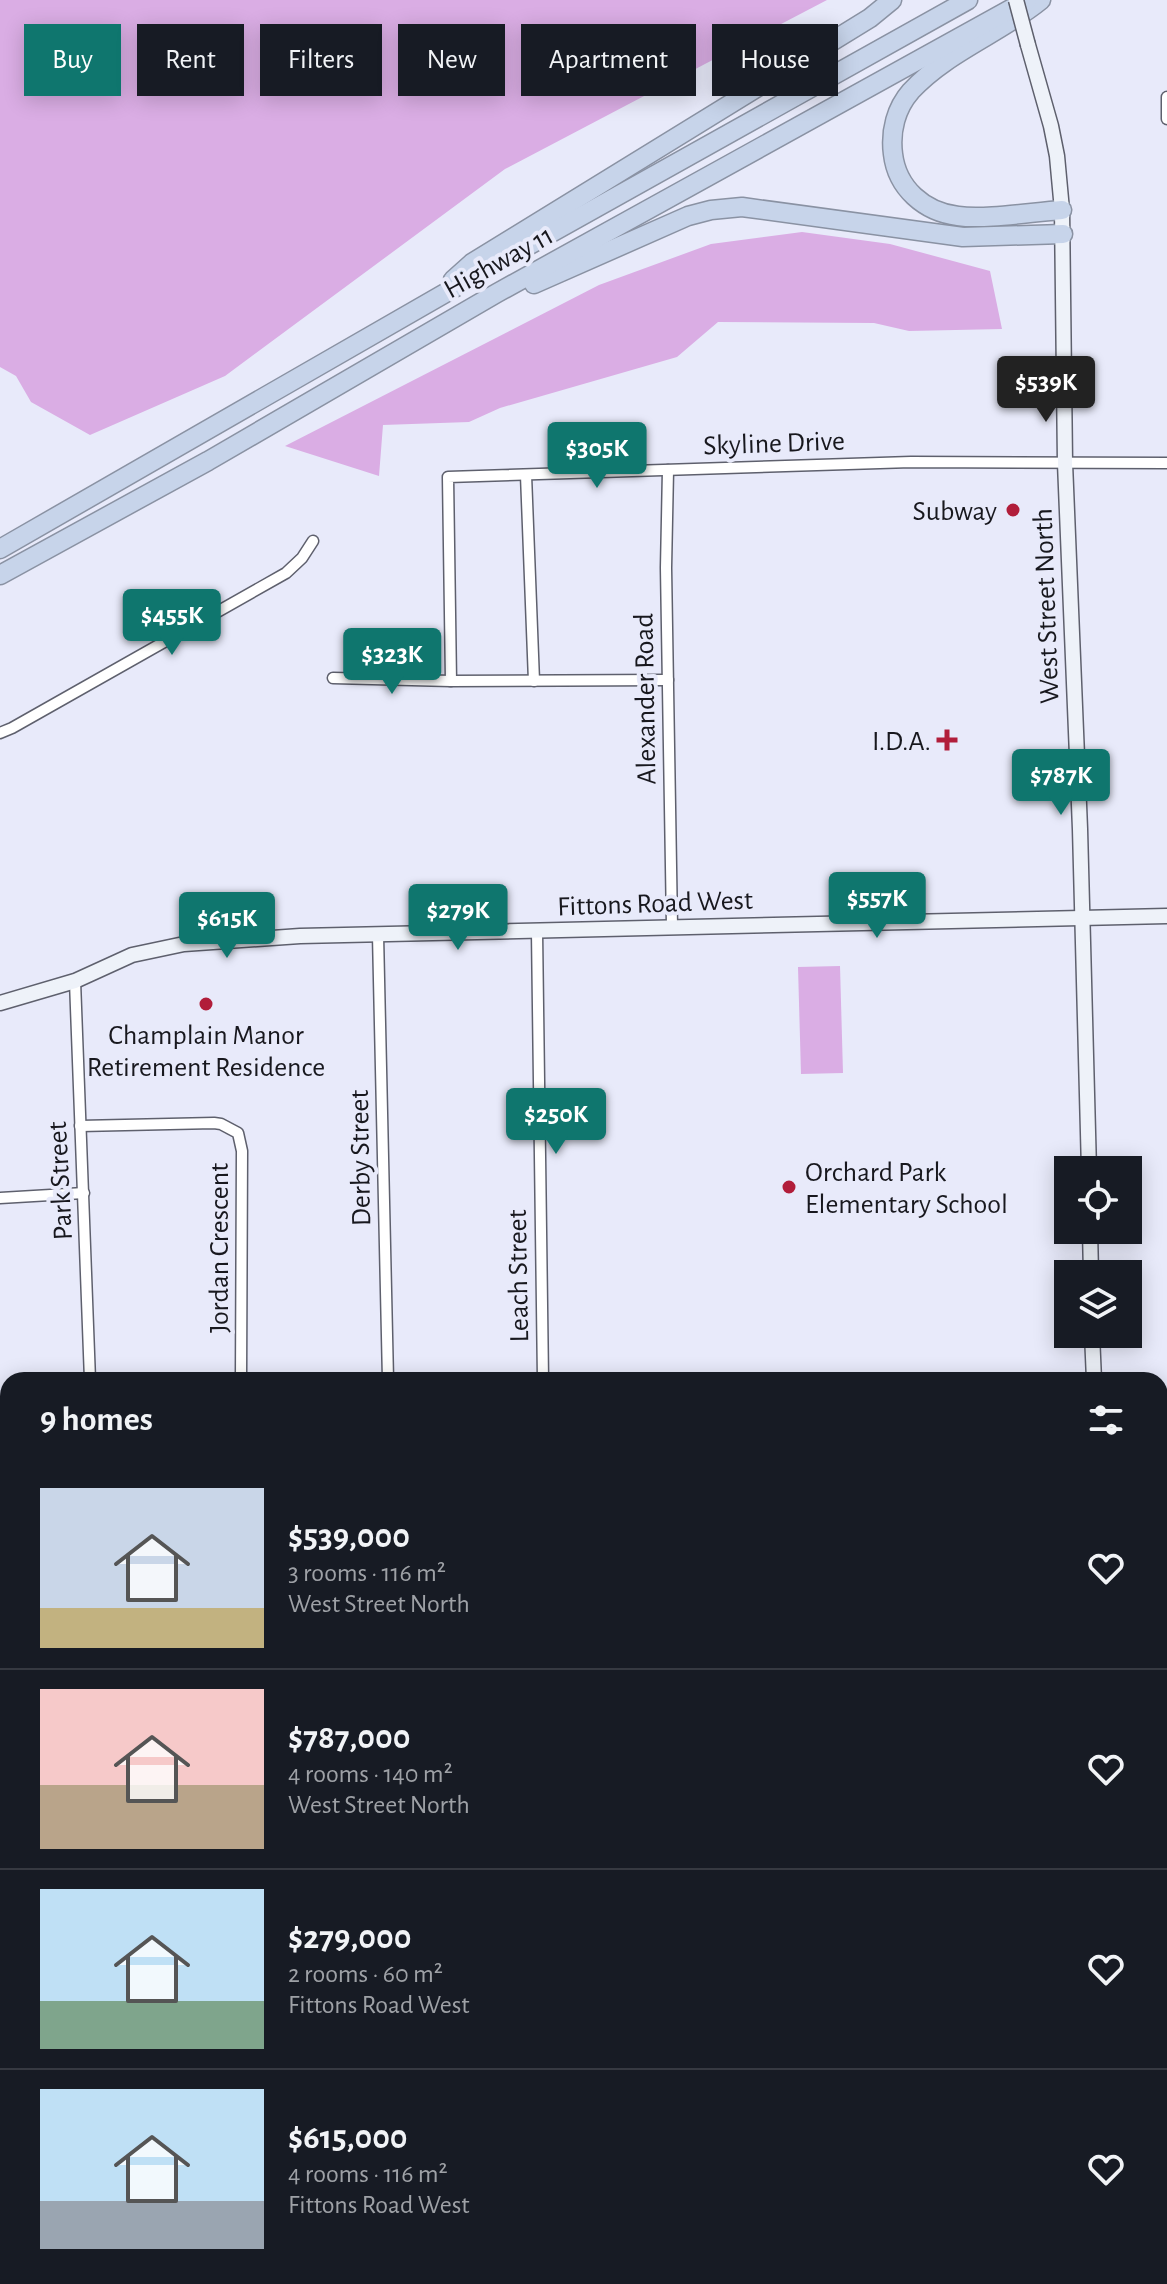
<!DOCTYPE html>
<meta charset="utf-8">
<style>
:root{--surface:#171b24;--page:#20242c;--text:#f1f3f6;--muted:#9ea1a6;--line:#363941;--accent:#0f766e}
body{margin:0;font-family:"Alegreya Sans",sans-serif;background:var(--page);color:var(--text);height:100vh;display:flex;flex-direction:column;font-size:30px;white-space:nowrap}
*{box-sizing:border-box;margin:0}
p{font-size:26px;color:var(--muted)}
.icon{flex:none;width:44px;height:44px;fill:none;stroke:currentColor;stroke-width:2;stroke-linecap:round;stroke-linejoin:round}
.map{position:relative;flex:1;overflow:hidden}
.side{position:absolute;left:0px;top:1372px;width:1168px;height:912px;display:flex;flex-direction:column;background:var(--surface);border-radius:24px 24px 0 0;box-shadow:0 4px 20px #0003}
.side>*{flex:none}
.hud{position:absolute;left:24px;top:24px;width:1120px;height:72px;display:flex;gap:16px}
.buttons{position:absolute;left:1054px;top:1156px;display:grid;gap:16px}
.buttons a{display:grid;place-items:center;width:88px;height:88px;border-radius:0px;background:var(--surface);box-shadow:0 4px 20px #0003;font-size:40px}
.price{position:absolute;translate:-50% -68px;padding:0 18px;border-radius:8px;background:var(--accent);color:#fff;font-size:26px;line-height:52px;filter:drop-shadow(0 2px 4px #0008)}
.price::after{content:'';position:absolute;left:50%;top:48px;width:24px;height:18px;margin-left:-12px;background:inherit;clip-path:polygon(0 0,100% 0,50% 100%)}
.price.on{background:#222;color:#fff}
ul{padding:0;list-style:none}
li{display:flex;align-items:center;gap:24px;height:200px;padding:0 40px}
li+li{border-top:2px solid var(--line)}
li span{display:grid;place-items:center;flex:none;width:224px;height:160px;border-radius:0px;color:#555}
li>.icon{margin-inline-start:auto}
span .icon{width:96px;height:96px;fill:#fffc;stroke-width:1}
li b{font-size:34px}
h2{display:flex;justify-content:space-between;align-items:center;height:96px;padding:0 40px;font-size:34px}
.tag{padding:0 28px;border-radius:0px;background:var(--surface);box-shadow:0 4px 20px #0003;font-size:28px;line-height:72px}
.tag.on{background:var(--accent);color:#fff}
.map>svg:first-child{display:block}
.green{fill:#daade4}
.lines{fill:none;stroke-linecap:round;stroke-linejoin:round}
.street-casing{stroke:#5e606d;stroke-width:13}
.secondary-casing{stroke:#5e606d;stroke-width:17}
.highway-casing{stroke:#8a92a3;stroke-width:21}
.street{stroke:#fff;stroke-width:10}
.secondary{stroke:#eef2f9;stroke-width:14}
.highway{stroke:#c7d4ea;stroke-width:18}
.secondary-bridge-casing{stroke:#5e606d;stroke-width:17;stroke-linecap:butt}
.secondary-bridge{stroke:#eef2f9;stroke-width:14}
.poi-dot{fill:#b11d3a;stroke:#e8eafa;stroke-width:3}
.labels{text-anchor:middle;stroke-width:8;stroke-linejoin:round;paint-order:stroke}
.street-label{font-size:28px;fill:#18181e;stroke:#e8eafa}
.poi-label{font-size:28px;fill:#18181e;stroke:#e8eafa;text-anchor:end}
</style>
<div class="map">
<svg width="1167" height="2284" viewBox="0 0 1167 2284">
<rect width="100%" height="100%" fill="#e8eafa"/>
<!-- green -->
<g class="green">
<polygon points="0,0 827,0 505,169 225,376 90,435 31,402 16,376 0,367"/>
<polygon points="802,232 890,244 990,271 1002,329 909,331 874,323 718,322 677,357 500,408 469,422 383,425 379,476 285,446 599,285 711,244"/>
<polygon points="840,966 843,1073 801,1074 798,967"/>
<rect x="0" y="1485" width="8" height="220"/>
<polygon points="0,1928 8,1928 8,2075 0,2076"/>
<polygon points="482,2276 619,2276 619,2284 483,2284"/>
</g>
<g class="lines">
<!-- street casing -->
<g class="street-casing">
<g id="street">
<polyline points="1167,97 1167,119"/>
<polyline points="668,470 666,568 672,926"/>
<polyline points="526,475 534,681"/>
<polyline points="333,678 451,681 668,680"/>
<polyline points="451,681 448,477 911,462 1167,463"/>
<polyline points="0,733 12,728 286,573 302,558 313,541"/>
<polyline points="537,932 543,1380"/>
<polyline points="378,935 388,1380"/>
<polyline points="75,981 90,1380"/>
<polyline points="80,1126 214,1123 221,1124 238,1133 242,1151 241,1380"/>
<polyline points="0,1198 84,1193"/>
<polyline points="1160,1532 1167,1532"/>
<polyline points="1160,1696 1167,1696"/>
<polyline points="1160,1858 1167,1858"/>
<polyline points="123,2276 123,2284"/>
<polyline points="634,2276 634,2284"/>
<polyline points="959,2276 960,2284"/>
<polyline points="277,2284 430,2281 467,2284"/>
<polyline points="796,2284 796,2276"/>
</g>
</g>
<!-- secondary casing -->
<g class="secondary-casing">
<g id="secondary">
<polyline points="1028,45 1051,126 1057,156 1062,210 1065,463 1080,829 1089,1170"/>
<polyline points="0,1003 75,981 132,955 184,944 300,936 1167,916"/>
<polyline points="1090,1230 1091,1274"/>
<polyline points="1092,1334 1094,1380"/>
<polyline points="1124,2276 1124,2284"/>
</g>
</g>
<!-- highway casing -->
<g class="highway-casing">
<g id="highway">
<path d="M 1041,0 C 1001,33 947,52 911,91 C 896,108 890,131 893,154 C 897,188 924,212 958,216 C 985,220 1032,212 1062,210"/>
<polyline points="453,280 472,263 870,18 892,0"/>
<polyline points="534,284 688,216 711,210 742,207 963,237 1063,234"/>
<polyline points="0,549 508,257 968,0"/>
<polyline points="0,575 208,461 497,293 1027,0"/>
</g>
</g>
<!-- street -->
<use href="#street" class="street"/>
<!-- secondary -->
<use href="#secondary" class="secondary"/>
<!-- highway -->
<use href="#highway" class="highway"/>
<!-- secondary-bridge casing -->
<g class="secondary-bridge-casing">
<polyline id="secondary-bridge" points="1016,0 1028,45"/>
</g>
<!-- secondary-bridge -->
<use href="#secondary-bridge" class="secondary-bridge"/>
</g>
<!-- markers -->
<g class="poi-dot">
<circle cx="1013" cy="510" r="8"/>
<path d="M943 728h8v8h8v8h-8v8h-8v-8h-8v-8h8z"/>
<circle cx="206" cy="1004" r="8"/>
<circle cx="789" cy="1187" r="8"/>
</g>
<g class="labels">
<!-- street labels -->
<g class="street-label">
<text transform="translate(498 261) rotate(-29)" y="10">Highway 11</text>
<text transform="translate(774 442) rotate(-2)" y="10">Skyline Drive</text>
<text transform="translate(1045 606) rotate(-92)" y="10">West Street North</text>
<text transform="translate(644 699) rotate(-91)" y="10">Alexander Road</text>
<text transform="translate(655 902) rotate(-2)" y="10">Fittons Road West</text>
<text transform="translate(359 1158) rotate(-91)" y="10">Derby Street</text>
<text transform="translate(59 1181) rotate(-93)" y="10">Park Street</text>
<text transform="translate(218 1248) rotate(-90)" y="10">Jordan Crescent</text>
<text transform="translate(517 1276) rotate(-91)" y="10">Leach Street</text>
</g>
<!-- poi labels -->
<g class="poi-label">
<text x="997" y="520">Subway</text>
<text x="931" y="750">I.D.A.</text>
<text x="206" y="1044" text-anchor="middle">Champlain Manor<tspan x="206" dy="32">Retirement Residence</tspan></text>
<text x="805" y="1181" text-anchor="start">Orchard Park<tspan x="805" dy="32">Elementary School</tspan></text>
</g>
</g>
</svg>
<div class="buttons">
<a><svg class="icon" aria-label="locate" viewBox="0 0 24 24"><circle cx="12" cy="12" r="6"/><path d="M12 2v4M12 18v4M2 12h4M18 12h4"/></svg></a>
<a><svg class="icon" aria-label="layers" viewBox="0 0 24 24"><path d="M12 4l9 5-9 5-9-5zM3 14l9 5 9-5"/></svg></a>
</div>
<b class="price on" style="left:1046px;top:424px">$539K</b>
<b class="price" style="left:597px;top:490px">$305K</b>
<b class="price" style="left:172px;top:657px">$455K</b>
<b class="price" style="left:392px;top:696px">$323K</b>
<b class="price" style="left:1061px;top:817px">$787K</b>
<b class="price" style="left:877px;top:940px">$557K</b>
<b class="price" style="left:458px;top:952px">$279K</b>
<b class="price" style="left:227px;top:960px">$615K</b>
<b class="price" style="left:556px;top:1156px">$250K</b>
<div class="hud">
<a class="tag on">Buy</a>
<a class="tag">Rent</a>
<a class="tag">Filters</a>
<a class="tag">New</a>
<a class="tag">Apartment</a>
<a class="tag">House</a>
</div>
<section class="side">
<h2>9 homes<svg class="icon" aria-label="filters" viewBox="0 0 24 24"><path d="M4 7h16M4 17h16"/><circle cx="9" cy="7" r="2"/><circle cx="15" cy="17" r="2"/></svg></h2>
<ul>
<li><span style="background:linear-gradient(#c9d6e8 75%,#c2b280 0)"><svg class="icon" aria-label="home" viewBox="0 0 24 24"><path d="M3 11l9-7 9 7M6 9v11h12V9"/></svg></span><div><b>$539,000</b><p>3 rooms · 116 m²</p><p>West Street North</p></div><svg class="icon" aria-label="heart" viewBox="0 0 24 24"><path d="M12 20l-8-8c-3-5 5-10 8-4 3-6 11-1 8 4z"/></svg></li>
<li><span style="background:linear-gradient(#f6c9c9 60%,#b9a48a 0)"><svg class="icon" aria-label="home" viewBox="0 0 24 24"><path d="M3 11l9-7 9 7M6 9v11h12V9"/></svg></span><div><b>$787,000</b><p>4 rooms · 140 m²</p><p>West Street North</p></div><svg class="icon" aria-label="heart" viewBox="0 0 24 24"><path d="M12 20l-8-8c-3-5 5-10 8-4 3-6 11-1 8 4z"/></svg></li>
<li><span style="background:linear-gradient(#bfe0f5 70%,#7fa58c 0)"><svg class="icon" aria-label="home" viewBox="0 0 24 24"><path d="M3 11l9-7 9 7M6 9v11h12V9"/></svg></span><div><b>$279,000</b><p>2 rooms · 60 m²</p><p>Fittons Road West</p></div><svg class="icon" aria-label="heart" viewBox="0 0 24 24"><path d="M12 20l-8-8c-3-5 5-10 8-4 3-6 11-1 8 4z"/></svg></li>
<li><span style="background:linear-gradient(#bfe0f5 70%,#9aa5b1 0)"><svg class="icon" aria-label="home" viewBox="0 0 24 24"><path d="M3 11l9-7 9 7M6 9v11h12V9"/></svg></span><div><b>$615,000</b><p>4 rooms · 116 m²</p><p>Fittons Road West</p></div><svg class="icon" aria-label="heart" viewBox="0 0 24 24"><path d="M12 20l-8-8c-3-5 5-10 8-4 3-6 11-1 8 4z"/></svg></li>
</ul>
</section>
</div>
